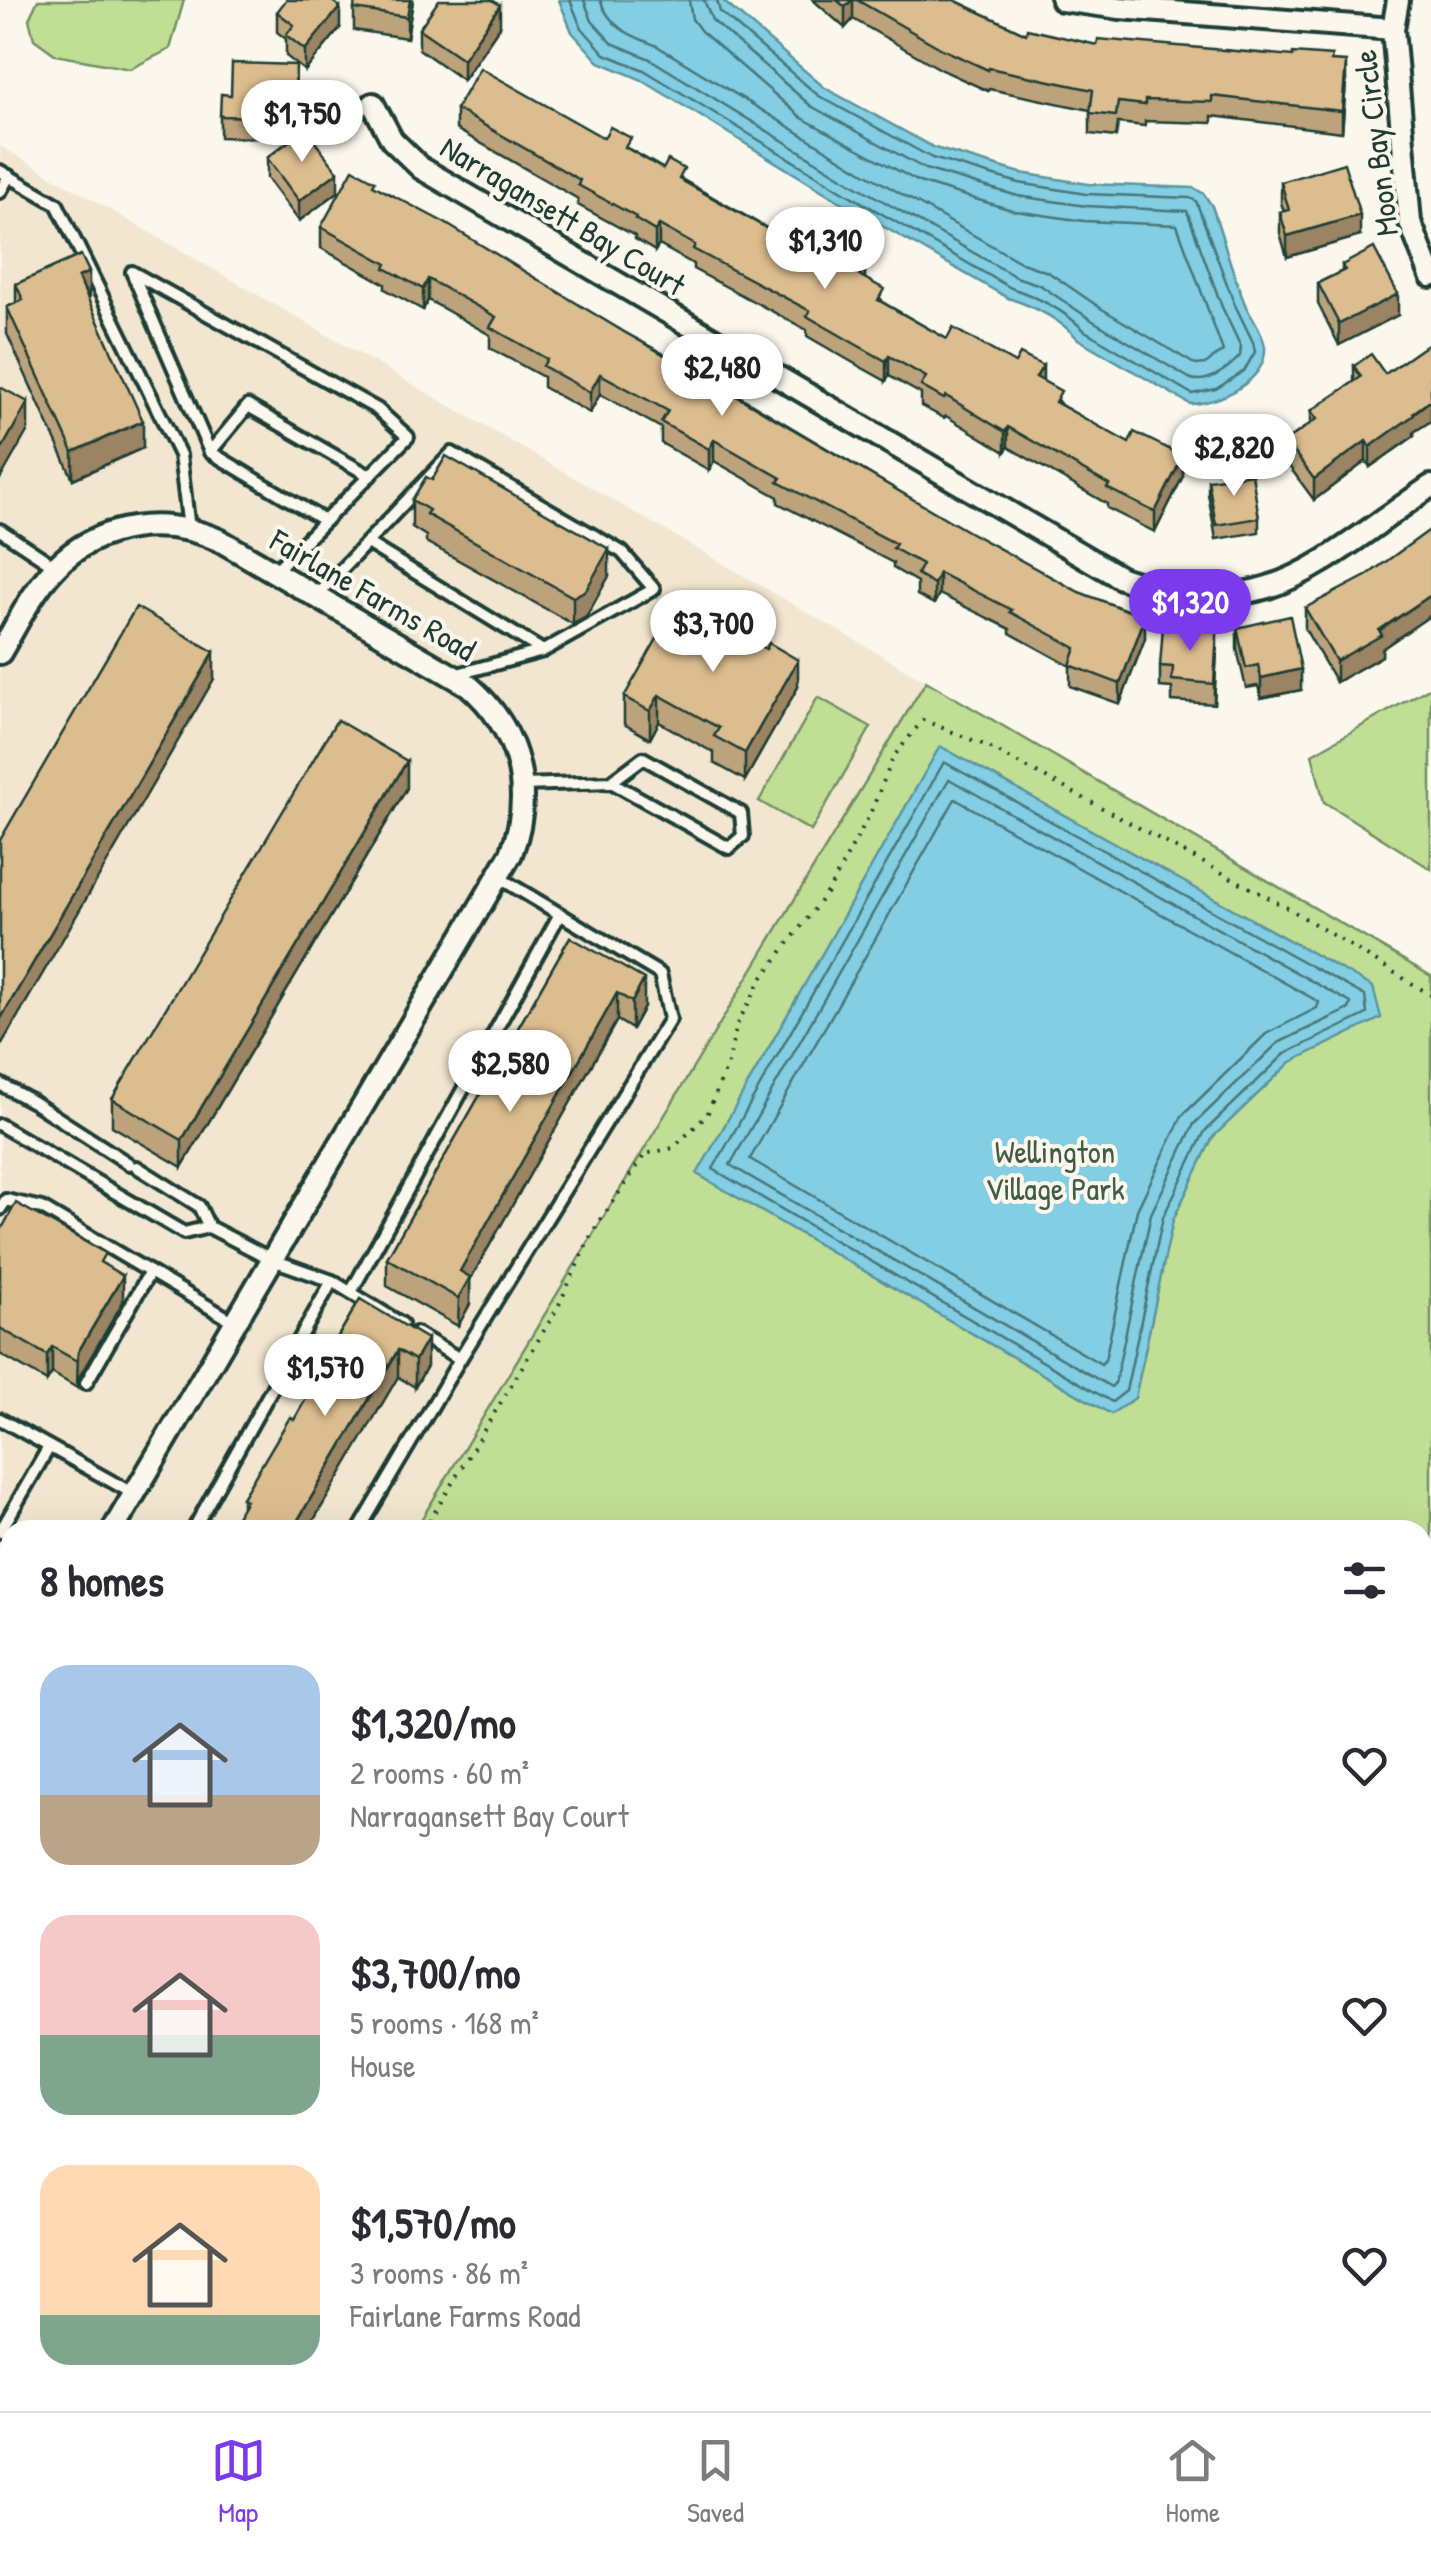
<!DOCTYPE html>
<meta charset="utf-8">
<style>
:root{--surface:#fff;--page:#f2f2f3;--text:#2b2b33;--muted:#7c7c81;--line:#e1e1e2;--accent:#7c3aed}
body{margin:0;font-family:"Patrick Hand",sans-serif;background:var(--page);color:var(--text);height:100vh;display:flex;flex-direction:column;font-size:38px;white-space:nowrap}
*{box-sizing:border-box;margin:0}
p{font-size:32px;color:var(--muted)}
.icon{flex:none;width:55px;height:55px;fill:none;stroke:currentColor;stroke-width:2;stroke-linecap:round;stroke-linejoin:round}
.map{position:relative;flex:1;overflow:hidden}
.sheet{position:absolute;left:0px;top:1520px;width:1432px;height:892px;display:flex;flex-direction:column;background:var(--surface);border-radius:30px 30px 0 0;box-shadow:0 10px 40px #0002}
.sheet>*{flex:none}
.price{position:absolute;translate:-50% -85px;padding:0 22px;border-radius:35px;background:#fff;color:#222;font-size:32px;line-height:65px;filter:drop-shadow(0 2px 5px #0008)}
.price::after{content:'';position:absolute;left:50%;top:60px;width:30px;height:22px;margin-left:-15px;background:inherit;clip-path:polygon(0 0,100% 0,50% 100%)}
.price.current{background:var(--accent);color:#fff}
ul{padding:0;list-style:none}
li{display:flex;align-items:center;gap:30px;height:250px;padding:0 40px}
li span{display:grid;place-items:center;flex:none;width:280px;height:200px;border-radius:30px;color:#555}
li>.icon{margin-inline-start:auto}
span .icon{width:120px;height:120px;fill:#fffc;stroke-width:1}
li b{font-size:42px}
h2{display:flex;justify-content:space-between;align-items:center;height:120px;padding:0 40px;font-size:42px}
.tab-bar{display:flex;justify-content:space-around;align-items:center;height:140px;border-top:2px solid var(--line);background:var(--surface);font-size:28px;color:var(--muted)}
.tab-bar a{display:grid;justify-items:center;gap:5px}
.tab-bar .current{color:var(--accent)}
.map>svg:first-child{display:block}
.built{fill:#f2e6d0}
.green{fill:#c1de95;stroke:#708e64;stroke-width:2.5}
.water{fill:#83cee3;stroke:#5b949d;stroke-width:2.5}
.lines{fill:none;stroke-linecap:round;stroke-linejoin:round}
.shore{stroke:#47777a;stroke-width:2.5}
.service-casing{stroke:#1f3d34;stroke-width:18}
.minor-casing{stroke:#1f3d34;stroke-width:28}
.path{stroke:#1f3d34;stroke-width:4;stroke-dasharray:2.5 8;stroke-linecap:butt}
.service{stroke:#fbf7ec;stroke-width:10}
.minor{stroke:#fbf7ec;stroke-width:20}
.wall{fill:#bda37b;stroke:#1f3d34;stroke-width:2.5}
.shaded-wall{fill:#9a8464;stroke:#1f3d34;stroke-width:2.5}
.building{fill:#dcbd8f;stroke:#1f3d34;stroke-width:2.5}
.labels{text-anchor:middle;stroke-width:8;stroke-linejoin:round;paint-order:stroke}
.street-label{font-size:32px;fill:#1f3d34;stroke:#fbf7ec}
.park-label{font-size:32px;fill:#3f5d47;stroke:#fbf7ec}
</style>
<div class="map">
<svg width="1431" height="2411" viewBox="0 0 1431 2411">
<rect width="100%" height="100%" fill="#fbf7ec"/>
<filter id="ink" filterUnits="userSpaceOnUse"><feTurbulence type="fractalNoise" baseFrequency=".01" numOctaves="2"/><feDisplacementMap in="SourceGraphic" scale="20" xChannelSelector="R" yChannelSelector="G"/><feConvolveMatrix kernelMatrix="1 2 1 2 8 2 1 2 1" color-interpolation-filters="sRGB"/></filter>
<g filter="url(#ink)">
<!-- built -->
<polygon class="built" points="0,146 926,681 415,1530 10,1530 10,2402 970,2402 985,2411 0,2411"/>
<!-- green -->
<g class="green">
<polygon points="38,0 184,0 170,49 130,69 56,55 34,39 29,19"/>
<polygon points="926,681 1431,976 1431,2411 985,2411 970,2403 1422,2402 1422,1530 415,1530"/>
<polygon points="1431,687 1431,869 1324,802 1312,754"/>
<polygon points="818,697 871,727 811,831 759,801"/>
</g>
<!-- water -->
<g class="water">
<path d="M 559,0 L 722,0 L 825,88 L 935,148 L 1021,173 L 1088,184 L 1194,188 L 1204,194 L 1212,206 C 1223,238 1232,272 1245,304 C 1251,318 1263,332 1265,347 C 1267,381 1218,404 1190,404 L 1078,339 C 1060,319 1033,306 1008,298 L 844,204 L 640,79 L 599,62 L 572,32 Z"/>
<polygon points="940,746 1373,987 1381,1018 1291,1062 1213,1137 1173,1220 1135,1398 1111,1414 697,1174"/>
<polygon points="1102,2403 1402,2403 1396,2411 1117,2411"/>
</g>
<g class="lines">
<!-- shore -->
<g class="shore">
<path d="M 570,0 L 581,27 L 605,54 L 644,70 L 849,195 L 1011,288 C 1038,297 1065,311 1085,331 L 1192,394 L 1216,389 L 1244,371 L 1255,352 L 1253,342 L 1234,303 L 1196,201 L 1190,198 L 1086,194 L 1019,183 L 932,158 L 819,96 L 720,12 L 717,0"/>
<path d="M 584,0 L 592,21 L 612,43 L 650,59 L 855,185 L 1016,277 L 1040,285 L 1093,321 L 1189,378 C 1206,386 1228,369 1240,356 L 1241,347 L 1222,307 L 1187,211 L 1086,206 L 1018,196 L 925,169 L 811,106 L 712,20 L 704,0"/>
<path d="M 600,0 C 611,29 630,35 657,46 L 863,172 L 1022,263 L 1048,272 L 1102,309 L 1196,365 L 1205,364 L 1223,351 L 1177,225 L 1084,221 L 1015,211 L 919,182 L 802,118 L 701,31 L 692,19 L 689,0"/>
<polygon points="944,762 1365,996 1367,1014 1285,1054 1205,1131 1163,1217 1126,1391 1112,1402 713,1169"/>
<polygon points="949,779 1351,1003 1349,1009 1278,1043 1194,1124 1151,1214 1115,1383 1111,1387 730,1165"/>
<polygon points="955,799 1319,1002 1317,1008 1266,1034 1182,1116 1137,1210 1105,1360 1101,1364 750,1159"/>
</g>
<!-- service casing -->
<g class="service-casing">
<g id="service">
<polyline points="0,171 57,204 180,455 189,529"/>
<polyline points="0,192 9,176"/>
<polyline points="210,452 248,406 370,476"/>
<polyline points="0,530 56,567"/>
<polyline points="367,543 543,651"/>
<polyline points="275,571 408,437 377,409 132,272 210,452 325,521"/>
<polyline points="316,596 452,453 622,552 654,589 543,651 454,675"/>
<polyline points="523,785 611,782 729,848 743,836 741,813 643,758 611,782"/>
<polyline points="0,1084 33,1102 129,1164"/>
<polyline points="0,1125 184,1233 209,1227"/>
<polyline points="137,1167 199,1206 209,1227 273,1260 332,1281 402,1324"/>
<polyline points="0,1209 6,1200 42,1208 236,1323"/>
<polyline points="351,1292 560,914"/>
<polyline points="460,1359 670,1019 660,974 498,877"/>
<polyline points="86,1383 150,1272"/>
<polyline points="0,1419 134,1494"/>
<polyline points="193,1530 332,1281"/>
<polyline points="359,1530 460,1359 416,1333"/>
<polyline points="0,1532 49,1447"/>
<polyline points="0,1790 10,1796"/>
<polyline points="1422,2035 1431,2040"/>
<polyline points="0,2067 10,2073"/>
<polyline points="0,2124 10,2106"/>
<polyline points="1422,2292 1431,2276"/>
<polyline points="0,2323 10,2306"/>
<polyline points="623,2402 637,2411"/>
<polyline points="114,2411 119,2402"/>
<polyline points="715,2411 720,2402"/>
</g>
</g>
<!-- minor casing -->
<g class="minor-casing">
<g id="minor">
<polyline points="1062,0 1120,8 1393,29"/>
<polyline points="1398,0 1393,29 1410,222 1431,276"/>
<path d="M 373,104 L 392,140 L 421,168 L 1121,578 C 1266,627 1317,564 1431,486"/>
<path d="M 0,653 C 17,624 32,592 55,568 C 99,522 165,516 221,541 L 468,685 C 519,729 535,791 511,854 L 113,1530"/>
<polyline points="0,1721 10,1704"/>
<polyline points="470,2402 485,2411"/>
<polyline points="184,2411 189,2402"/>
</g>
</g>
<!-- path -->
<g class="path">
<polyline points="424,1530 557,1309 592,1233 645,1154 673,1148 707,1115 728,1064 737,1024 763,977 830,888 870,814 894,756 923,720 987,746 1293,911 1431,995"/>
<polyline points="999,2402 1012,2411"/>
</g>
<!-- service -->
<use href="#service" class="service"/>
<!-- minor -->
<use href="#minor" class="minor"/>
</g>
<!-- wall -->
<g class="wall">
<polygon points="413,0 407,38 354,30 354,9"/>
<polygon points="813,0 954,0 1026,34 1097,45 1332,61 1346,82 1342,132 1212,116 1212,123 1145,121 1145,126 1118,123 1116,137 1090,134 1090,110 989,89 988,91 942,70 853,19 845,28"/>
<polygon points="277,12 340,28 305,71 286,56 286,39 277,32"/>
<polygon points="500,26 463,80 419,49 419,29"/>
<polygon points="296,65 294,137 338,192 299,221 267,178 267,158 291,139 220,137 220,116 231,95"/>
<polygon points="456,109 604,138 631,150 835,267 865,278 884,303 947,339 1043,381 1061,405 1183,476 1155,532 1107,508 1107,504 1008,447 1005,452 946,416 944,418 921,406 921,394 889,376 886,381 857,365 807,336 807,330 693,269 693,264 659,245 655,251 635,239 635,236 578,205 578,199 456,129"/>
<polygon points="1281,182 1360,236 1287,257 1280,233 1280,212 1284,211 1281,203"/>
<polygon points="375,186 624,332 717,383 1145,638 1120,704 1070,686 1070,666 1010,633 1010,629 939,594 934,604 917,595 917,582 893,568 893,563 778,503 778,497 714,461 709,470 661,443 661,428 600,394 590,413 543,387 543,377 490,348 490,335 428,300 423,310 385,289 385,284 321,248 321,227"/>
<polygon points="1342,265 1398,315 1339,345 1318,304 1318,283 1342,271"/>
<polygon points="16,284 88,300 143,448 73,479 7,334 7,307 16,303"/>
<polygon points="1354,366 1414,432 1414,436 1370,467 1366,461 1314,500 1286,462 1286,441 1311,423 1311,411 1354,382"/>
<polygon points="1208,480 1259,518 1259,532 1216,539 1208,494"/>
<polygon points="412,500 609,576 586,617 573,624 426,542 426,536 412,527"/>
<polygon points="1305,608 1382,649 1382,656 1336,682 1305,629"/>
<polygon points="1237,628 1301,690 1261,698 1258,686 1246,688 1237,649"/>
<polygon points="1217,650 1214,704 1172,701 1172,688 1160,687 1160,666"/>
<polygon points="798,687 745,780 714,763 714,753 659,722 650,739 624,724 624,697"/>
<polygon points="407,788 182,1167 112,1126 112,1099"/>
<polygon points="570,937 644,1007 632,1029 617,1020 470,1280 470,1304 458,1326 387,1286 387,1258"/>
<polygon points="0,1232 105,1265 123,1302 78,1379 77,1388 52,1373 47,1381 0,1354"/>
<polygon points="360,1299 427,1366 415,1387 398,1377 242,1507 242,1498 294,1420 313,1387 313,1379"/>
<polygon points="10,1882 10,2057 0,2051 0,1899"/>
</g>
<!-- shaded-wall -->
<g class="shaded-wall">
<polygon points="410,0 413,0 407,38 407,17"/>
<polygon points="852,0 853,0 853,19 845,28 845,7"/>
<polygon points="500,5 500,26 463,80 463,59"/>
<polygon points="340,7 340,28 305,71 305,50"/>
<polygon points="1346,62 1346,82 1342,132 1342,111"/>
<polygon points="338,172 338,192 299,221 299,201"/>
<polygon points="1360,215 1360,236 1287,257 1287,236"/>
<polygon points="659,225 659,245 655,251 655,231"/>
<polygon points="865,264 865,283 859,275"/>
<polygon points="89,272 89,299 78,277"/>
<polygon points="428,279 428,300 423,310 423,289"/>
<polygon points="1398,294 1398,315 1339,345 1339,324"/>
<polygon points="889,356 889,376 886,381 886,361"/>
<polygon points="1043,366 1043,386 1036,377"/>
<polygon points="600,374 600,394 590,413 590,392"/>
<polygon points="1431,400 1431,421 1414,432 1414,436 1370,467 1370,447"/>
<polygon points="28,402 28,430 0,479 0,452"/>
<polygon points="143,421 143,448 73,479 73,452"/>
<polygon points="1008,427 1008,447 1005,452 1005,432"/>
<polygon points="714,440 714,461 709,470 709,449"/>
<polygon points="1366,441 1366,461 1314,500 1314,479"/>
<polygon points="1183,456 1183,476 1155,532 1155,512"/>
<polygon points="609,549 609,576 586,617 573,624 573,597"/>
<polygon points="939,573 939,594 934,604 934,584"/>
<polygon points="1431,595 1431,615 1382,649 1382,656 1336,682 1336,661"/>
<polygon points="1145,617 1145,638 1120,704 1120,684"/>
<polygon points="1217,630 1217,650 1214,704 1214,684"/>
<polygon points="214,652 214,679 0,1047 0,1020"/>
<polygon points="798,660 798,687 745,780 745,753"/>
<polygon points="1301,669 1301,690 1261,698 1261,678"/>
<polygon points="659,695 659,722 650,739 650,711"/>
<polygon points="407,761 407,788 182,1167 182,1140"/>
<polygon points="644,979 644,1007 632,1029 632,1002"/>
<polygon points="617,993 617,1020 470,1280 470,1304 458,1326 460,1271"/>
<polygon points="123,1276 123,1302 78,1379 77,1388 78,1352"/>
<polygon points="427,1339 427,1366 415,1387 415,1360"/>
<polygon points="52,1347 52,1373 47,1381 47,1355"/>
<polygon points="398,1350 398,1377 308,1530 292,1530"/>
<polygon points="68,2402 84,2402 79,2411 63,2411"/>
</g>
<!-- building -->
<g class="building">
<polygon points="286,0 331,0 340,7 305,50 286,35 294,25 277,12"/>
<polygon points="355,0 410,0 407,17 354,9"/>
<polygon points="439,0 492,0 500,5 463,59 419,29"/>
<polygon points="837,0 852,0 845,7"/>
<polygon points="857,0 954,0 1026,34 1027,29 1097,45 1098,39 1293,56 1293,53 1332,56 1331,61 1346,62 1342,111 1212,96 1212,102 1145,100 1145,105 1118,102 1116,116 1090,113 1093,90 989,68 988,70 942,49"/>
<polygon points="232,63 296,65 294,118 220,116 221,94 231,95"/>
<polygon points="480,68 604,138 610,127 631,138 625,147 663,169 668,160 684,169 679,179 835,267 844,251 865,264 859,275 884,289 878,300 947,339 953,328 1015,363 1020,354 1043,366 1036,377 1061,391 1055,402 1129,443 1134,432 1183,456 1155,512 1107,488 1109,485 1008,427 1005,432 946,396 944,399 921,386 926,377 889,356 886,361 857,345 807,316 810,311 693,249 695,245 659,225 655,231 635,219 636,217 578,185 580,180 456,109"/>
<polygon points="305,129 338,172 299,201 267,158"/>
<polygon points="1344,163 1360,215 1287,236 1280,212 1289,210 1281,182"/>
<polygon points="353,169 375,181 373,185 445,223 624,332 691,370 693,365 717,379 715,382 738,397 969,532 1079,592 1145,617 1120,684 1070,665 1076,648 1010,612 1012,610 939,573 934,584 917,574 922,564 893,548 896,544 778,482 781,478 714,440 709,449 661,422 668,411 600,374 590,392 543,366 547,359 490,327 496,317 428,279 423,289 385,268 387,264 321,227"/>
<polygon points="1374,248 1398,294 1339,324 1318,283 1345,270 1342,265"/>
<polygon points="81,255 89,272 78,277 143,421 73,452 7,307 23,300 16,284"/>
<polygon points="1431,342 1431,400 1413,413 1414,415 1370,447 1366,441 1314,479 1286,441 1317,419 1311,411 1361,377 1354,366 1371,354 1385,374"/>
<polygon points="0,387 28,402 0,452"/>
<polygon points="446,456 609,549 586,590 573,597 426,514 429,510 412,500 426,477 432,480"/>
<polygon points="1252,474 1259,518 1216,525 1208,480"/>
<polygon points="1431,529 1431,595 1379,630 1382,635 1336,661 1305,608 1366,576"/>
<polygon points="679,600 766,649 769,643 798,660 745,753 714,736 719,728 659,695 650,711 624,697"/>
<polygon points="136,607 214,652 0,1020 0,840"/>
<polygon points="1290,616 1301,669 1261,678 1258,665 1246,668 1237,628"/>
<polygon points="1163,626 1217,630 1214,684 1172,680 1173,667 1160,666"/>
<polygon points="337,720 407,761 182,1140 112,1099"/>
<polygon points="570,937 644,979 632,1002 617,993 460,1271 470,1277 458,1298 387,1258"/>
<polygon points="16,1203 105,1253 100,1262 123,1276 78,1352 77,1361 52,1347 47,1355 0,1328 0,1232"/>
<polygon points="360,1299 427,1339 415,1360 398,1350 292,1530 229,1530 246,1500 242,1498 290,1417 294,1420 316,1381 313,1379"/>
<polygon points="10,1882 10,2029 0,2024 0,1899"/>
<polygon points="10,2340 10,2402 68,2402 63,2411 0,2411 0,2358"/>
<polygon points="760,2402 859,2402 874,2411 755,2411"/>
</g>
</g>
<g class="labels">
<!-- street labels -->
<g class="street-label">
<text transform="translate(1376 143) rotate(-97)" y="11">Moon Bay Circle</text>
<text transform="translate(563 216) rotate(31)" y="11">Narragansett Bay Court</text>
<text transform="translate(373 595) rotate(30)" y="11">Fairlane Farms Road</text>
</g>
<!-- park labels -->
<g class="park-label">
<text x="1055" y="1163">Wellington<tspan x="1055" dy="37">Village Park</tspan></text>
</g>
</g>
</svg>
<b class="price" style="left:302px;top:165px">$1,750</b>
<b class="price" style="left:825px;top:292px">$1,310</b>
<b class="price" style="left:722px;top:419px">$2,480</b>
<b class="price" style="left:1234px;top:499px">$2,820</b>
<b class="price current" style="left:1190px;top:654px">$1,320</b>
<b class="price" style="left:713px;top:675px">$3,700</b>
<b class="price" style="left:510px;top:1115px">$2,580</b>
<b class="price" style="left:325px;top:1419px">$1,570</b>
<section class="sheet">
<h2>8 homes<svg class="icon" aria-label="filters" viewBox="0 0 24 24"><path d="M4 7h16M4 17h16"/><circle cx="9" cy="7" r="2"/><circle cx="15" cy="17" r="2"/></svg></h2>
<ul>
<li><span style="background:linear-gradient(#a9c7e8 65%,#b9a48a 0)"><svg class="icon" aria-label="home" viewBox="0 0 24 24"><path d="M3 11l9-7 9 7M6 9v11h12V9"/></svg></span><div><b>$1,320/mo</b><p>2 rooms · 60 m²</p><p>Narragansett Bay Court</p></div><svg class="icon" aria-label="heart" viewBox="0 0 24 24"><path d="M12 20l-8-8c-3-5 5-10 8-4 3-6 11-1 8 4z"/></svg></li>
<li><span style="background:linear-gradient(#f6c9c9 60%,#7fa58c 0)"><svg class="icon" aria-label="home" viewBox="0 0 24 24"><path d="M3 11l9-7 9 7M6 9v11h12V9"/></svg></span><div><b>$3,700/mo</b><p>5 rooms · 168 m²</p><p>House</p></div><svg class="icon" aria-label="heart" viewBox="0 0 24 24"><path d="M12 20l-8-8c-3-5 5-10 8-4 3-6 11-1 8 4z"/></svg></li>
<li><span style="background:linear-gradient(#ffd9b3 75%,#7fa58c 0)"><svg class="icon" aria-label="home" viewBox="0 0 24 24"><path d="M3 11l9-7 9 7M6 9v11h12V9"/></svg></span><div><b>$1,570/mo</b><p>3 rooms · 86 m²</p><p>Fairlane Farms Road</p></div><svg class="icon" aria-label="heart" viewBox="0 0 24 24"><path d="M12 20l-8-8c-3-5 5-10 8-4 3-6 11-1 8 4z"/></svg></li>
</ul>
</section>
</div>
<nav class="tab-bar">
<a class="current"><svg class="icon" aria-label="map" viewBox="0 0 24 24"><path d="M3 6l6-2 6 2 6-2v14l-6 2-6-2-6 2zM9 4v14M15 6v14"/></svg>Map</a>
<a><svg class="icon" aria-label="saved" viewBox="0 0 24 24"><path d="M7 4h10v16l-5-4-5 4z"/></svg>Saved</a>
<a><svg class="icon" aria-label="home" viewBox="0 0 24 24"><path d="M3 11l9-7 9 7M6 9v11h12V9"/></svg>Home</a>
</nav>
